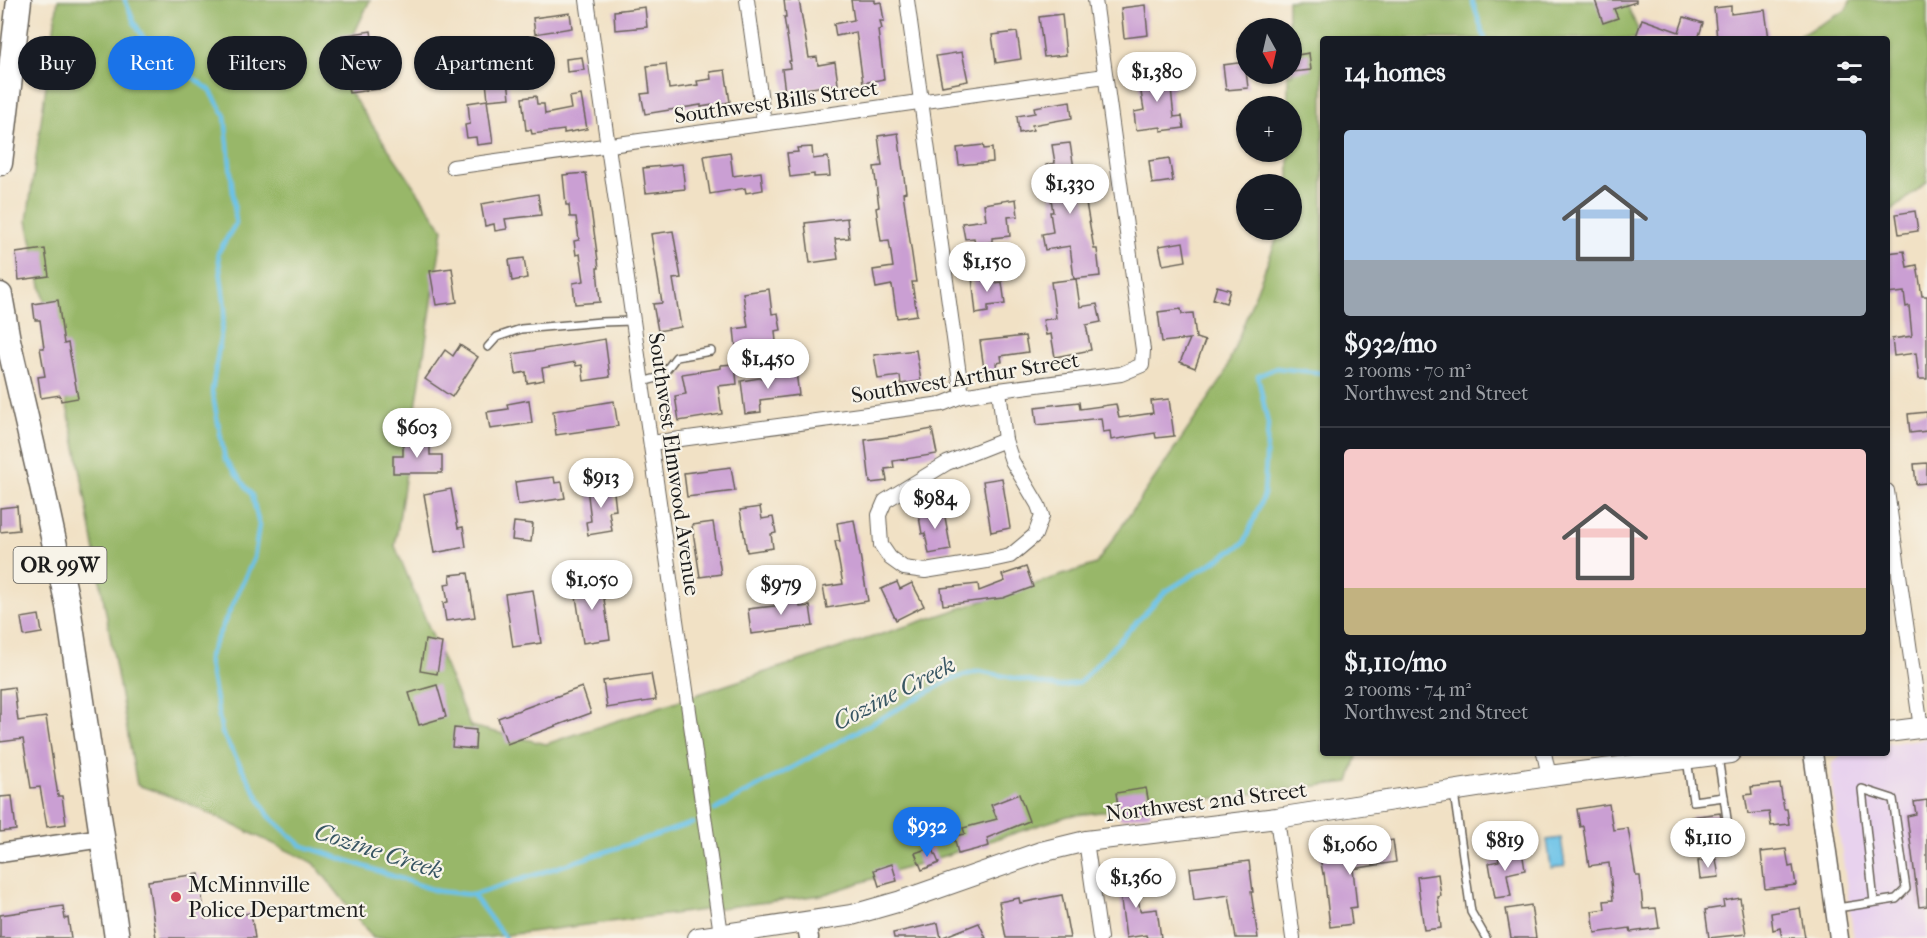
<!DOCTYPE html>
<meta charset="utf-8">
<style>
:root{--surface:#171b24;--page:#242831;--text:#f1f3f6;--muted:#9ea1a6;--line:#363941;--accent:#1a73e8}
body{margin:0;font-family:"IM FELL French Canon",serif;background:var(--page);color:var(--text);height:100vh;display:flex;flex-direction:column;font-size:22px;white-space:nowrap}
*{box-sizing:border-box;margin:0}
p{font-size:20px;color:var(--muted)}
.icon{flex:none;width:33px;height:33px;fill:none;stroke:currentColor;stroke-width:2;stroke-linecap:round;stroke-linejoin:round}
.map{position:relative;flex:1;overflow:hidden}
.drawer{position:absolute;left:1320px;top:36px;width:570px;height:720px;display:flex;flex-direction:column;background:var(--surface);border-radius:6px;box-shadow:0 2px 4px #0004}
.drawer>*{flex:none}
.top-card{position:absolute;left:18px;top:36px;width:570px;height:54px;display:flex;gap:12px}
.needle{width:39px;rotate:172deg}
.buttons{position:absolute;left:1236px;top:18px;display:grid;gap:12px}
.buttons a{display:grid;place-items:center;width:66px;height:66px;border-radius:50%;background:var(--surface);box-shadow:0 2px 4px #0004;font-size:30px}
.price{position:absolute;translate:-50% -51px;padding:0 14px;border-radius:21px;background:#fff;color:#222;font-size:20px;line-height:39px;filter:drop-shadow(0 2px 3px #0008)}
.price::after{content:'';position:absolute;left:50%;top:36px;width:18px;height:14px;margin-left:-9px;background:inherit;clip-path:polygon(0 0,100% 0,50% 100%)}
.price.on{background:var(--accent);color:#fff}
ul{padding:0;list-style:none}
li{display:grid;align-content:center;gap:12px;height:318px;padding:0 24px}
li+li{border-top:2px solid var(--line)}
li span{display:grid;place-items:center;height:186px;border-radius:6px;color:#555}
li>.icon{margin-inline-start:auto}
span .icon{width:108px;height:108px;fill:#fffc;stroke-width:1}
li b{font-size:26px}
h2{display:flex;justify-content:space-between;align-items:center;height:72px;padding:0 24px;font-size:26px}
.tag{padding:0 21px;border-radius:27px;background:var(--surface);box-shadow:0 2px 4px #0004;font-size:21px;line-height:54px}
.tag.on{background:var(--accent);color:#fff}
.map>svg:first-child{display:block}
.built{fill:#e8d2ee}
.forest{fill:#98b769;stroke:#5a6a42;stroke-width:1.5}
.water{fill:#6bc2e8;stroke:#446f82;stroke-width:1.5}
.lines{fill:none;stroke-linecap:round;stroke-linejoin:round}
.stream{stroke:#6bc2e8;stroke-width:4.5}
.building{fill:#ca9fd3}
.service-casing{stroke:#676157;stroke-width:10}
.minor-casing{stroke:#676157;stroke-width:16}
.tertiary-casing{stroke:#676157;stroke-width:21}
.secondary-casing{stroke:#676157;stroke-width:22}
.trunk-casing{stroke:#676157;stroke-width:27}
.service{stroke:#fff;stroke-width:7}
.minor{stroke:#fff;stroke-width:14}
.tertiary{stroke:#fff;stroke-width:18}
.secondary{stroke:#fff;stroke-width:20}
.trunk{stroke:#fff;stroke-width:24}
.poi-dot{fill:#d1495b;stroke:#f7f3e8;stroke-width:2}
.labels{text-anchor:middle;stroke-width:4.5;stroke-linejoin:round;paint-order:stroke}
.shield{fill:#f7f3e8;stroke:#5e5c59;stroke-width:1.5}
.shield-label{font-size:21px;font-weight:bold;fill:#1c1c1c}
.street-label{font-size:22px;fill:#1c1c1c;stroke:#f7f3e8}
.poi-label{font-size:22px;fill:#1c1c1c;stroke:#f7f3e8;text-anchor:start}
.water-label{font-size:24px;font-style:italic;fill:#385663;stroke:#f7f3e8}
</style>
<div class="map">
<svg width="1927" height="938" viewBox="0 0 1927 938">
<rect width="100%" height="100%" fill="#f7f3e8"/>
<filter id="ink" filterUnits="userSpaceOnUse"><feTurbulence type="fractalNoise" baseFrequency=".0167" numOctaves="2"/><feDisplacementMap in="SourceGraphic" scale="12" xChannelSelector="R" yChannelSelector="G"/><feConvolveMatrix kernelMatrix="1 2 1 2 8 2 1 2 1" color-interpolation-filters="sRGB"/></filter>
<filter id="wash" filterUnits="userSpaceOnUse"><feTurbulence type="fractalNoise" baseFrequency=".008" numOctaves="4" result="noise"/><feDisplacementMap in="SourceGraphic" scale="24" xChannelSelector="R" yChannelSelector="G"/><feGaussianBlur stdDeviation="1.35" result="paint"/><feColorMatrix in="noise" values="0 0 0 0 0 0 0 0 0 0 0 0 0 0 0 0 0 1.4 0 .05"/><feComposite in="paint" operator="in"/></filter>
<g filter="url(#wash)">
<rect width="100%" height="100%" fill="#f1e1c5"/>
<!-- built -->
<polygon class="built" points="1927,738 1927,938 1854,938 1832,782 1833,763 1843,753 1887,753 1887,744"/>
<!-- forest -->
<g class="forest">
<polygon points="58,0 370,0 336,72 443,229 395,546 470,726 546,744 1096,564 1223,378 1280,230 1292,230 1292,184 1289,184 1289,152 1292,152 1292,106 1288,106 1288,74 1292,74 1292,28 1288,28 1288,0 1625,0 1642,39 1323,39 1323,753 1358,753 1349,782 1068,816 822,895 483,938 373,938 314,863 181,800 137,785 77,452 27,221"/>
<polygon points="1851,0 1927,0 1927,182 1887,215 1887,39 1793,39 1845,11"/>
</g>
<!-- water -->
<polygon class="water" points="1561,838 1565,866 1551,868 1547,840"/>
<g class="lines">
<!-- stream -->
<g class="stream">
<polyline points="125,0 134,22 148,45 210,90 225,116 236,223 218,253 225,308 212,391 225,459 252,495 259,525 254,558 208,658 222,733 269,816 301,845 437,891 473,895 693,823"/>
<polyline points="1472,0 1485,39"/>
<polyline points="715,810 952,679 979,671 1058,687 1079,683 1165,592 1244,543 1264,495 1268,424 1258,376 1276,368 1323,373"/>
<polyline points="473,895 505,938"/>
</g>
</g>
<g id="blocks">
<!-- building -->
<g class="building">
<polygon points="784,0 799,0 809,58 817,57 818,65 835,62 838,84 785,92 782,69 790,68 789,61 791,61 784,17 786,17"/>
<polygon points="851,0 875,0 875,3 881,2 884,21 880,21 882,29 878,30 884,79 863,83 856,32 836,36 834,24 854,20"/>
<polygon points="1595,0 1636,0 1636,2 1614,9 1618,18 1603,23"/>
<polygon points="1145,5 1148,35 1124,38 1121,8"/>
<polygon points="1731,6 1731,14 1765,10 1769,39 1717,39 1714,8"/>
<polygon points="645,7 647,27 615,30 614,11"/>
<polygon points="570,13 572,28 535,34 533,18"/>
<polygon points="1062,14 1066,55 1044,57 1039,17"/>
<polygon points="1684,17 1703,23 1698,39 1635,39 1642,19 1679,32"/>
<polygon points="371,31 379,89 349,93 340,36"/>
<polygon points="1017,32 1021,59 996,63 992,35"/>
<polygon points="962,52 968,81 942,86 936,56"/>
<polygon points="1309,53 1311,70 1292,72 1292,56"/>
<polygon points="582,57 584,70 567,72 566,59"/>
<polygon points="1245,62 1248,88 1226,90 1223,65"/>
<polygon points="666,64 669,89 698,85 697,81 711,79 710,72 725,70 730,102 701,107 701,105 645,114 641,94 650,93 647,66"/>
<polygon points="507,70 510,98 488,100 485,73"/>
<polygon points="1172,70 1175,88 1171,89 1174,117 1182,116 1184,128 1161,131 1161,127 1136,130 1134,112 1144,110 1138,75"/>
<polygon points="581,95 587,129 564,133 564,130 532,134 531,130 526,130 522,98 536,96 537,104 544,104 545,114 571,109 569,97"/>
<polygon points="487,100 493,143 477,145 476,137 467,138 465,125 470,124 468,103"/>
<polygon points="1070,101 1072,118 1032,125 1033,130 1019,133 1017,116 1035,113 1034,107"/>
<polygon points="898,133 906,192 903,193 916,282 912,282 917,315 897,318 892,285 876,288 873,270 893,267 889,240 881,241 876,208 879,207 874,167 882,166 878,136"/>
<polygon points="1070,143 1075,175 1081,174 1094,249 1097,249 1100,276 1074,279 1070,246 1045,250 1042,234 1053,232 1050,212 1053,212 1046,165 1055,163 1052,145"/>
<polygon points="983,145 984,149 992,148 993,162 959,165 957,148"/>
<polygon points="812,147 813,159 828,157 830,176 814,177 814,174 790,177 787,153 798,152 797,148"/>
<polygon points="730,152 733,176 761,172 763,190 746,193 745,188 710,194 704,156"/>
<polygon points="1169,158 1173,181 1152,184 1149,161"/>
<polygon points="682,164 685,189 646,193 643,168"/>
<polygon points="586,173 599,268 597,268 600,302 575,304 573,283 584,281 580,254 576,255 574,241 579,240 576,217 570,217 569,205 566,205 563,175"/>
<polygon points="538,194 541,215 505,219 507,229 495,231 494,224 485,226 481,204"/>
<polygon points="1016,199 1018,216 1008,217 1010,236 992,238 992,242 975,244 974,238 965,239 962,223 986,220 984,204"/>
<polygon points="1915,211 1918,231 1899,234 1896,214"/>
<polygon points="847,218 849,238 835,239 838,259 810,263 805,223"/>
<polygon points="673,231 681,278 673,279 681,327 658,331 653,304 662,303 651,234"/>
<polygon points="1183,242 1186,261 1163,265 1159,246"/>
<polygon points="45,249 49,276 19,280 16,253"/>
<polygon points="1904,251 1907,267 1917,265 1922,296 1927,296 1927,379 1919,379 1916,353 1894,356 1892,339 1912,336 1909,306 1906,307 1904,292 1887,294 1887,253"/>
<polygon points="524,258 527,278 512,281 509,260"/>
<polygon points="452,268 457,302 436,305 430,271"/>
<polygon points="993,275 994,283 1002,282 1005,304 988,306 988,312 976,314 972,277"/>
<polygon points="1076,279 1080,307 1097,304 1101,322 1086,325 1091,350 1055,357 1051,334 1046,335 1043,320 1056,318 1051,282"/>
<polygon points="1217,286 1230,290 1226,303 1213,299"/>
<polygon points="769,289 772,314 778,313 781,330 775,331 776,342 736,348 734,329 748,327 743,293"/>
<polygon points="58,300 64,344 68,343 78,398 61,401 60,395 41,398 38,377 45,376 40,348 44,348 40,320 35,320 33,304"/>
<polygon points="1181,309 1182,314 1193,313 1196,338 1205,341 1195,368 1180,362 1190,339 1162,342 1158,312"/>
<polygon points="1025,336 1028,352 1001,356 1002,362 996,363 998,374 985,376 980,341"/>
<polygon points="605,339 610,377 584,381 582,365 576,366 575,362 542,368 544,380 527,383 526,372 516,374 513,354"/>
<polygon points="460,345 478,357 452,397 425,379 445,350 453,356"/>
<polygon points="916,350 921,381 901,384 900,376 878,379 874,355"/>
<polygon points="735,364 737,384 718,386 722,414 679,421 675,396 686,394 682,374 721,368 721,365"/>
<polygon points="796,372 799,395 760,400 761,412 745,414 741,381"/>
<polygon points="1169,399 1174,436 1156,438 1155,433 1111,440 1110,431 1103,432 1101,418 1037,425 1035,407 1079,402 1080,409 1116,404 1119,418 1153,413 1151,401"/>
<polygon points="529,400 532,423 490,429 487,412 508,409 507,404"/>
<polygon points="614,401 618,426 556,435 553,411"/>
<polygon points="1927,412 1927,431 1910,433 1908,414"/>
<polygon points="932,429 937,454 893,461 894,468 885,469 887,481 870,483 865,440 895,436"/>
<polygon points="403,440 430,440 430,455 442,455 442,473 393,473 393,456 403,456"/>
<polygon points="1927,463 1927,483 1916,484 1914,464"/>
<polygon points="731,467 735,491 687,497 684,473"/>
<polygon points="554,477 555,483 562,482 565,498 518,505 515,482"/>
<polygon points="1002,478 1010,528 991,532 983,481"/>
<polygon points="613,484 616,510 609,511 612,531 588,535 586,522 591,521 587,487"/>
<polygon points="451,489 458,528 463,527 466,547 434,553 424,494"/>
<polygon points="17,506 19,530 0,532 0,508"/>
<polygon points="943,506 951,550 929,554 925,533 922,534 918,511"/>
<polygon points="760,507 762,519 773,517 776,533 771,534 773,548 747,552 740,510"/>
<polygon points="854,520 868,601 827,608 823,587 843,584 835,541 840,541 837,523"/>
<polygon points="514,522 533,524 531,542 512,540"/>
<polygon points="713,522 721,574 700,577 692,525"/>
<polygon points="1026,567 1033,587 1003,598 943,605 941,588 978,584 979,591 1005,581 1002,575"/>
<polygon points="468,573 475,617 446,621 443,603 448,602 445,584 451,583 450,575"/>
<polygon points="601,579 610,639 583,643 574,583"/>
<polygon points="897,582 900,589 912,583 924,606 896,620 881,589"/>
<polygon points="533,590 541,643 513,647 505,594"/>
<polygon points="798,592 800,607 810,606 813,626 751,634 748,609 782,605 780,594"/>
<polygon points="39,615 42,633 24,636 21,618"/>
<polygon points="425,640 442,643 437,674 420,671"/>
<polygon points="651,674 656,700 607,708 603,681"/>
<polygon points="437,685 446,717 419,725 409,693"/>
<polygon points="14,687 18,721 46,717 58,796 62,796 66,824 47,827 40,787 31,788 23,739 0,742 0,689"/>
<polygon points="582,687 591,713 507,744 498,718"/>
<polygon points="454,728 476,730 475,749 452,747"/>
<polygon points="1780,784 1784,809 1787,809 1789,824 1771,826 1769,812 1748,814 1745,795 1752,794 1751,787"/>
<polygon points="1146,788 1151,814 1120,819 1116,793"/>
<polygon points="1019,794 1029,821 987,838 989,846 958,854 954,836 965,834 963,828 997,819 991,805"/>
<polygon points="12,796 16,830 0,832 0,797"/>
<polygon points="1927,800 1927,906 1919,907 1907,816 1916,814 1914,802"/>
<polygon points="1609,804 1613,830 1628,828 1636,876 1640,876 1643,909 1656,908 1659,928 1631,932 1630,928 1595,933 1592,911 1605,909 1604,901 1613,900 1609,863 1589,866 1583,826 1580,827 1577,809"/>
<polygon points="1720,813 1723,828 1708,830 1709,837 1693,839 1691,817"/>
<polygon points="1393,840 1396,862 1353,869 1357,907 1350,908 1352,924 1330,927 1324,873 1323,874 1319,852"/>
<polygon points="932,847 939,863 922,870 915,853"/>
<polygon points="1786,849 1789,867 1793,866 1796,885 1765,889 1761,852"/>
<polygon points="1522,851 1525,870 1507,874 1511,896 1495,898 1489,863 1499,861 1498,855"/>
<polygon points="1716,859 1719,877 1700,879 1698,861"/>
<polygon points="1249,861 1253,892 1251,892 1258,938 1236,938 1229,895 1194,900 1190,868"/>
<polygon points="892,864 897,881 879,886 874,870"/>
<polygon points="1135,871 1140,911 1157,909 1161,938 1147,938 1146,935 1126,938 1120,893 1118,893 1115,873"/>
<polygon points="199,874 205,919 251,913 255,938 156,938 148,881"/>
<polygon points="1438,874 1441,896 1438,897 1441,928 1424,930 1417,877"/>
<polygon points="1062,895 1070,938 1006,938 999,902 1019,898 1020,903"/>
<polygon points="1740,898 1746,934 1709,938 1705,910 1724,907 1723,901"/>
<polygon points="1531,905 1536,938 1511,938 1506,909"/>
<polygon points="63,906 65,919 68,918 71,938 0,938 0,915"/>
<polygon points="1800,908 1805,938 1782,938 1780,928 1773,930 1771,913"/>
<polygon points="938,923 941,938 894,938 893,933"/>
<polygon points="979,923 986,938 943,938 943,937"/>
</g>
</g>
</g>
<g filter="url(#ink)">
<use href="#blocks" fill-opacity="0" stroke="#676157" stroke-width="1.5"/>
<g class="lines">
<!-- service casing -->
<g class="service-casing">
<g id="service">
<polyline points="488,347 497,337 521,329 601,322 633,321"/>
<polyline points="642,382 661,377 676,357 711,351"/>
<polyline points="1687,759 1693,801 1724,797 1718,757"/>
<polyline points="1454,793 1471,912 1486,938"/>
<polyline points="1724,797 1731,849"/>
<polyline points="1837,908 1896,899 1906,889 1893,799 1862,789 1874,902"/>
</g>
</g>
<!-- minor casing -->
<g class="minor-casing">
<g id="minor">
<polyline points="587,0 721,934"/>
<polyline points="747,0 764,123"/>
<polyline points="907,0 962,396"/>
<polyline points="453,167 1105,76"/>
<polyline points="999,390 1005,440"/>
<polygon points="1005,440 1012,461 1038,505 1042,516 1035,535 1010,556 987,561 925,571 904,568 890,558 881,545 879,515 885,501 947,463"/>
<polyline points="651,443 942,404 962,396 999,390 1121,374 1142,365 1143,350 1095,0"/>
<polyline points="1887,491 1921,728"/>
<polyline points="1544,753 1549,776"/>
<polyline points="1277,818 1293,938"/>
<polyline points="1086,841 1100,938"/>
</g>
</g>
<!-- tertiary casing -->
<g class="tertiary-casing">
<g id="tertiary">
<polyline points="1813,753 1839,938"/>
<polyline points="0,853 102,838"/>
<polyline points="806,922 809,938"/>
</g>
</g>
<!-- secondary casing -->
<g class="secondary-casing">
<g id="secondary">
<polyline points="1887,732 1927,727"/>
<polyline points="698,938 852,915 901,901 1041,852 1086,841 1277,818 1549,776 1730,753"/>
</g>
</g>
<!-- trunk casing -->
<g class="trunk-casing">
<g id="trunk">
<polyline points="0,163 19,0"/>
<polyline points="0,295 8,340 42,486 68,606 117,938"/>
</g>
</g>
<!-- service -->
<use href="#service" class="service"/>
<!-- minor -->
<use href="#minor" class="minor"/>
<!-- tertiary -->
<use href="#tertiary" class="tertiary"/>
<!-- secondary -->
<use href="#secondary" class="secondary"/>
<!-- trunk -->
<use href="#trunk" class="trunk"/>
</g>
</g>
<!-- markers -->
<circle class="poi-dot" cx="176" cy="897" r="6"/>
<g class="labels">
<!-- shield labels -->
<rect class="shield" x="13.5" y="547" width="93" height="36" rx="4.5"/>
<g class="shield-label">
<text x="60" y="572">OR 99W</text>
</g>
<!-- street labels -->
<g class="street-label">
<text transform="translate(776 101) rotate(-8)" y="8">Southwest Bills Street</text>
<text transform="translate(965 377) rotate(-9)" y="8">Southwest Arthur Street</text>
<text transform="translate(675 464) rotate(82)" y="8">Southwest Elmwood Avenue</text>
<text transform="translate(1206 801) rotate(-7)" y="8">Northwest 2nd Street</text>
</g>
<!-- poi labels -->
<g class="poi-label">
<text x="188" y="892">McMinnville<tspan x="188" dy="25">Police Department</tspan></text>
</g>
<!-- water labels -->
<g class="water-label">
<text transform="translate(894 693) rotate(-27)" y="8">Cozine Creek</text>
<text transform="translate(379 851) rotate(18)" y="8">Cozine Creek</text>
</g>
</g>
</svg>
<div class="buttons">
<a><svg class="needle" viewBox="-14 -14 28 28"><path d="M0-13l5 13h-10z" fill="#e53935"/><path d="M0 13l5-13h-10z" fill="#9ea1a6"/></svg></a>
<a>+</a>
<a>−</a>
</div>
<b class="price" style="left:1157px;top:103px">$1,380</b>
<b class="price" style="left:1070px;top:215px">$1,330</b>
<b class="price" style="left:987px;top:293px">$1,150</b>
<b class="price" style="left:768px;top:390px">$1,450</b>
<b class="price" style="left:417px;top:459px">$603</b>
<b class="price" style="left:601px;top:509px">$913</b>
<b class="price" style="left:935px;top:530px">$984</b>
<b class="price" style="left:592px;top:611px">$1,050</b>
<b class="price" style="left:781px;top:616px">$979</b>
<b class="price on" style="left:927px;top:858px">$932</b>
<b class="price" style="left:1708px;top:869px">$1,110</b>
<b class="price" style="left:1505px;top:872px">$819</b>
<b class="price" style="left:1350px;top:876px">$1,060</b>
<b class="price" style="left:1136px;top:909px">$1,360</b>
<div class="top-card">
<a class="tag">Buy</a>
<a class="tag on">Rent</a>
<a class="tag">Filters</a>
<a class="tag">New</a>
<a class="tag">Apartment</a>
</div>
<section class="drawer">
<h2>14 homes<svg class="icon" aria-label="filters" viewBox="0 0 24 24"><path d="M4 7h16M4 17h16"/><circle cx="9" cy="7" r="2"/><circle cx="15" cy="17" r="2"/></svg></h2>
<ul>
<li><span style="background:linear-gradient(#a9c7e8 70%,#9aa5b1 0)"><svg class="icon" aria-label="home" viewBox="0 0 24 24"><path d="M3 11l9-7 9 7M6 9v11h12V9"/></svg></span><div><b>$932/mo</b><p>2 rooms · 70 m²</p><p>Northwest 2nd Street</p></div></li>
<li><span style="background:linear-gradient(#f6c9c9 75%,#c2b280 0)"><svg class="icon" aria-label="home" viewBox="0 0 24 24"><path d="M3 11l9-7 9 7M6 9v11h12V9"/></svg></span><div><b>$1,110/mo</b><p>2 rooms · 74 m²</p><p>Northwest 2nd Street</p></div></li>
</ul>
</section>
</div>
